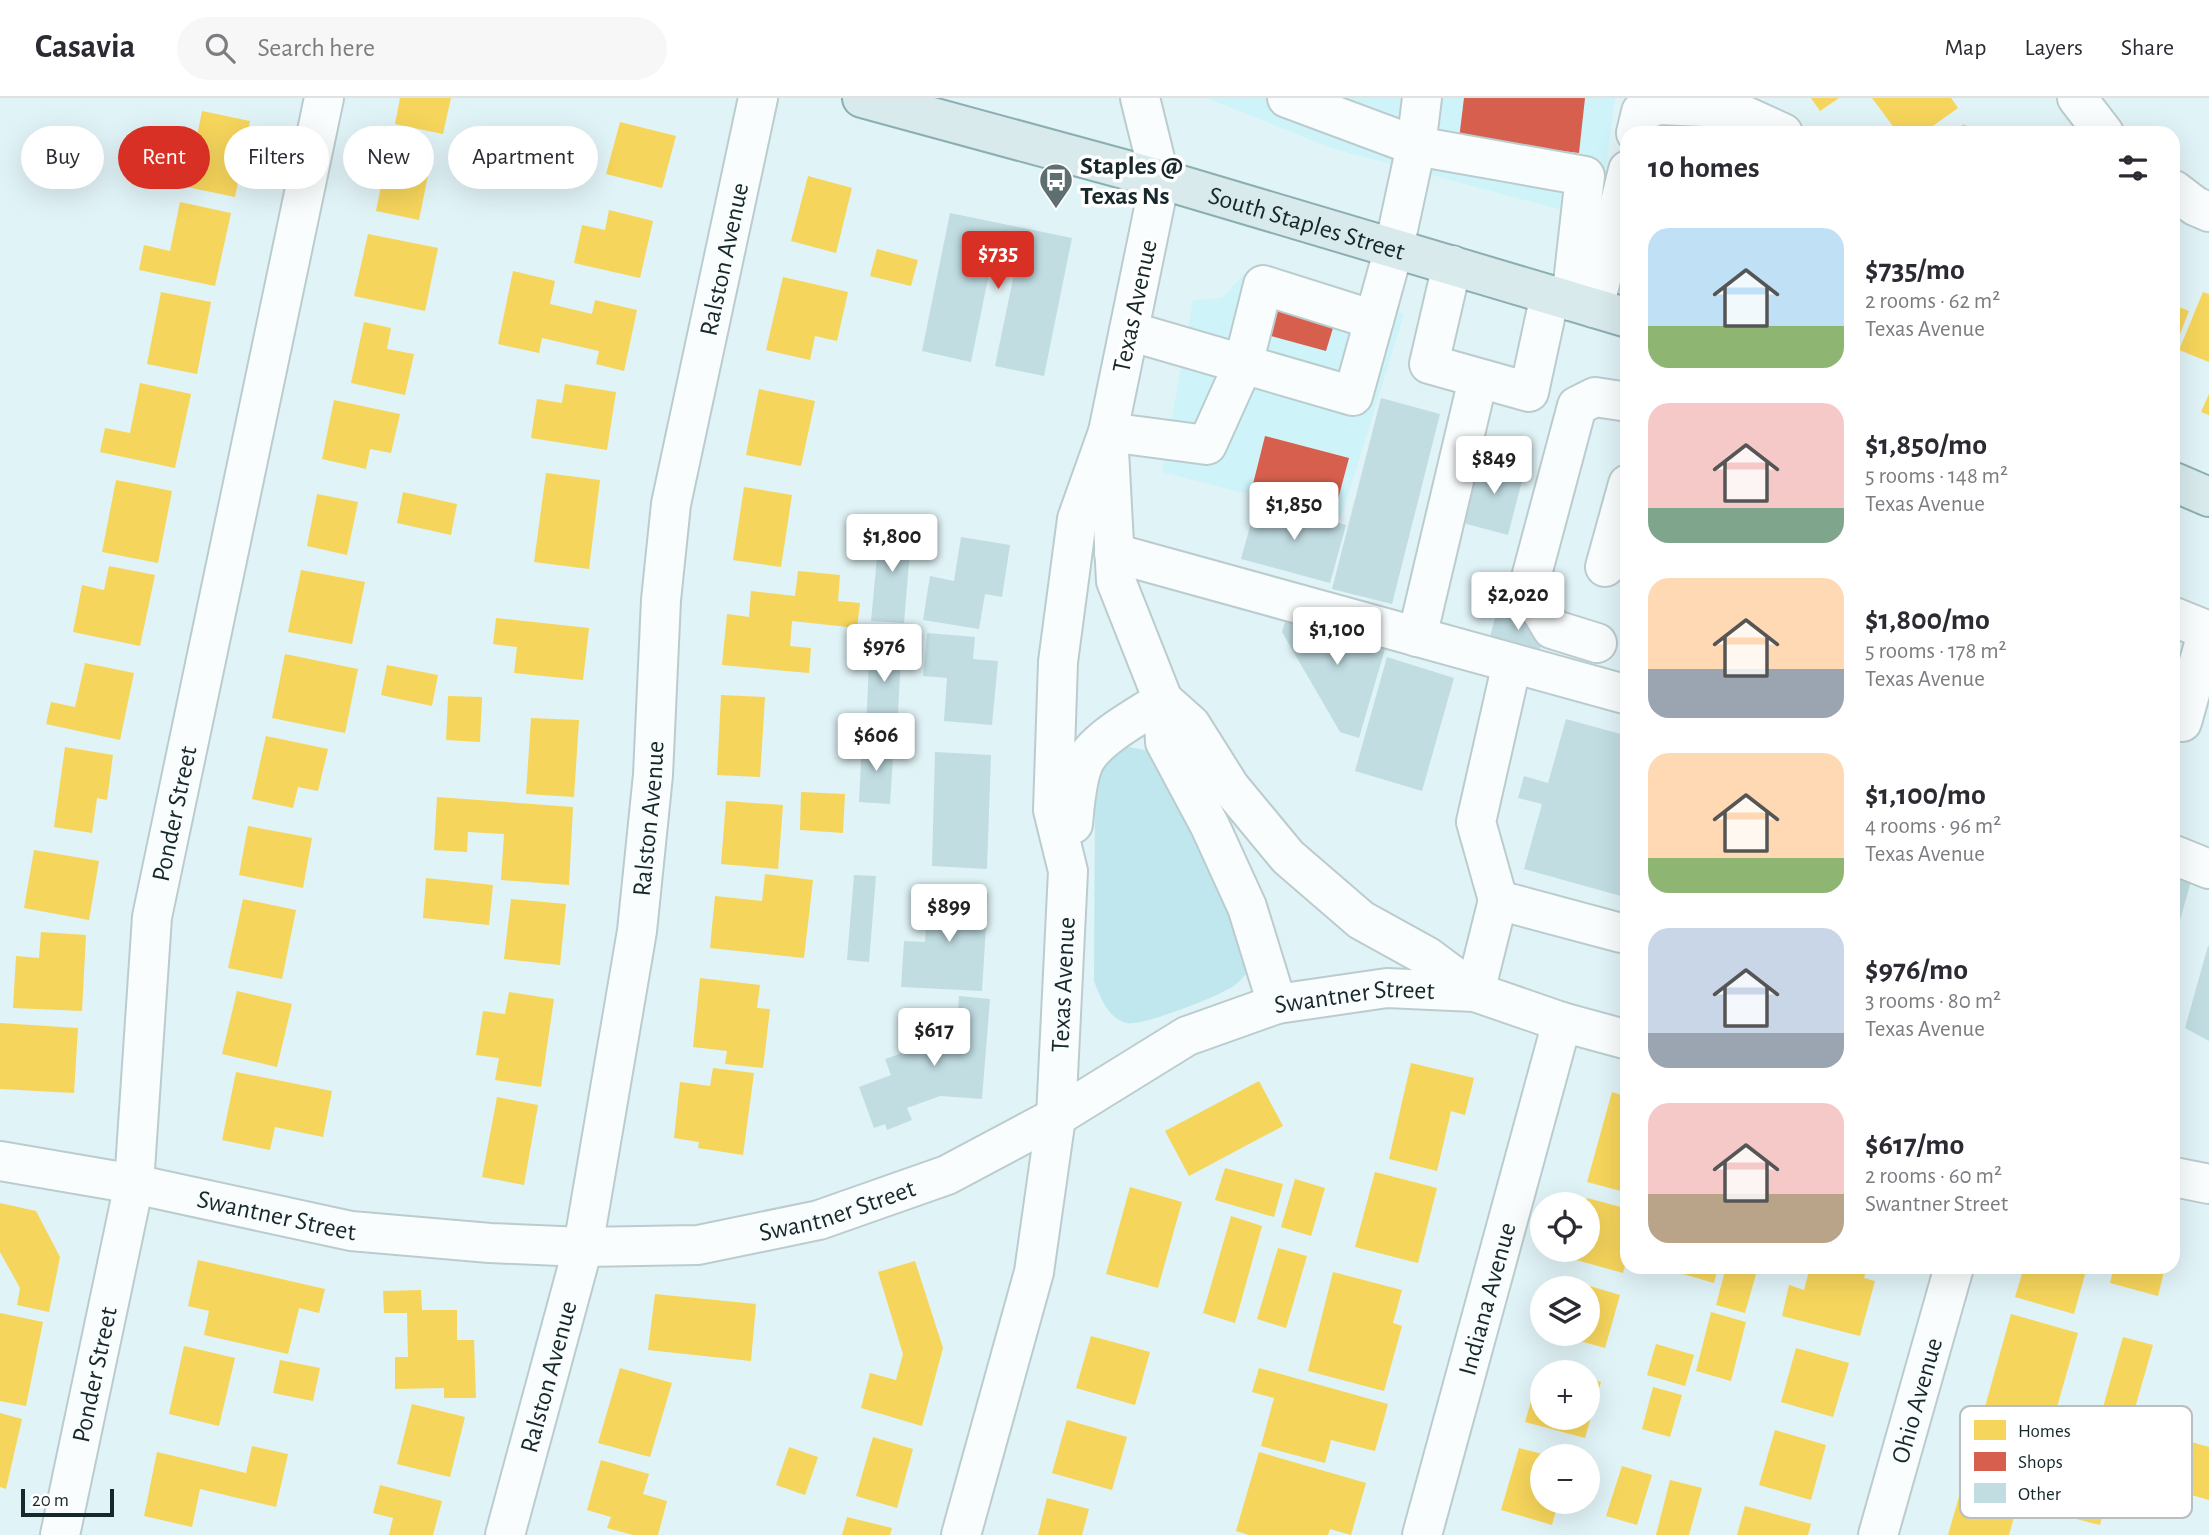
<!DOCTYPE html>
<meta charset="utf-8">
<style>
:root{--surface:#fff;--page:#f7f7f7;--text:#2b2b33;--muted:#7c7c81;--line:#e1e1e2;--accent:#d93025}
body{margin:0;font-family:"Alegreya Sans",sans-serif;background:var(--page);color:var(--text);height:100vh;display:flex;flex-direction:column;font-size:26px;white-space:nowrap}
*{box-sizing:border-box;margin:0}
p{font-size:23px;color:var(--muted)}
.icon{flex:none;width:38px;height:38px;fill:none;stroke:currentColor;stroke-width:2;stroke-linecap:round;stroke-linejoin:round}
.map{position:relative;flex:1;overflow:hidden}
.drawer{position:absolute;left:1620px;top:28px;width:560px;height:1148px;display:flex;flex-direction:column;background:var(--surface);border-radius:21px;box-shadow:0 7px 28px #0002}
.drawer>*{flex:none}
.banner{position:absolute;left:21px;top:28px;width:665px;height:63px;display:flex;gap:14px}
.controls{position:absolute;left:1530px;top:1094px;display:grid;gap:14px}
.controls a{display:grid;place-items:center;width:70px;height:70px;border-radius:50%;background:var(--surface);box-shadow:0 7px 28px #0002;font-size:35px}
.scale{position:absolute;left:21px;bottom:18px;width:93px;box-sizing:border-box;padding-left:7px;border:4px solid #17282a;border-top:0;font-size:19px;line-height:24px;white-space:nowrap;color:#17282a;-webkit-text-stroke:5px #fff;paint-order:stroke}
.price{position:absolute;translate:-50% -60px;padding:0 16px;border-radius:7px;background:#fff;color:#222;font-size:23px;line-height:46px;filter:drop-shadow(0 2px 4px #0008)}
.price::after{content:'';position:absolute;left:50%;top:42px;width:21px;height:16px;margin-left:-10px;background:inherit;clip-path:polygon(0 0,100% 0,50% 100%)}
.price.on{background:var(--accent);color:#fff}
ul{padding:0;list-style:none}
li{display:flex;align-items:center;gap:21px;height:175px;padding:0 28px}
li span{display:grid;place-items:center;flex:none;width:196px;height:140px;border-radius:21px;color:#555}
li>.icon{margin-inline-start:auto}
span .icon{width:84px;height:84px;fill:#fffc;stroke-width:1}
li b{font-size:30px}
h2{display:flex;justify-content:space-between;align-items:center;height:84px;padding:0 28px;font-size:30px}
.pill{padding:0 24px;border-radius:32px;background:var(--surface);box-shadow:0 7px 28px #0002;font-size:24px;line-height:63px}
.pill.on{background:var(--accent);color:#fff}
header{display:flex;align-items:center;gap:42px;box-sizing:border-box;height:98px;padding:0 35px;background:var(--surface);border-bottom:2px solid var(--line)}
header strong{font-size:33px}
nav{display:flex;gap:38px;margin-inline-start:auto;font-size:24px}
.search{width:490px;height:63px;background:var(--page);display:flex;align-items:center;gap:18px;box-sizing:border-box;padding:0 24px;border-radius:38px;color:var(--muted);font-size:26px}
.map>svg:first-child{display:block}
.built{fill:#cef4f9}
.green{fill:#c0e7ed}
.homes{fill:#f6d55c}
.shops{fill:#d6604d}
.building{fill:#c1dde2}
.lines{fill:none;stroke-linecap:round;stroke-linejoin:round}
.minor-casing{stroke:#bbccce;stroke-width:42}
.major-casing{stroke:#8baeb1;stroke-width:42}
.minor{stroke:#fafdfe;stroke-width:38}
.major{stroke:#d8eaec;stroke-width:38}
.labels{text-anchor:middle;stroke-width:7;stroke-linejoin:round;paint-order:stroke}
.poi-label{font-size:26px;font-weight:bold;fill:#17282a;stroke:#fff;text-anchor:start}
.street-label{font-size:26px;fill:#17282a;stroke:#fff}
.key{fill:#fff;stroke:#b9bebf;stroke-width:2}
.key-label{font-size:19px;fill:#17282a}
</style>
<header>
<strong>Casavia</strong>
<div class="search"><svg class="icon" aria-label="search" viewBox="0 0 24 24"><circle cx="10" cy="10" r="6"/><path d="M15 15l6 6"/></svg>Search here</div>
<nav><a>Map</a><a>Layers</a><a>Share</a></nav>
</header>
<div class="map">
<svg width="2209" height="1437" viewBox="0 0 2209 1437">
<rect width="100%" height="100%" fill="#e0f3f6"/>
<!-- built -->
<g class="built">
<polygon points="1207,0 1615,0 1599,122 1331,50"/>
<polygon points="1248,172 1404,216 1341,420 1162,374 1193,202 1222,200"/>
</g>
<!-- green -->
<path class="green" d="M 1129,649 L 1145,652 L 1156,663 L 1209,758 L 1246,858 L 1247,875 C 1243,879 1239,884 1235,887 C 1222,897 1142,929 1126,925 C 1107,919 1101,900 1094,883 L 1095,692 C 1102,665 1101,658 1129,649 Z"/>
<!-- homes -->
<g class="homes">
<polygon points="400,0 451,0 443,36 395,26"/>
<polygon points="1811,0 1839,0 1820,13"/>
<polygon points="1872,0 1951,0 1958,10 1923,35 1898,35"/>
<polygon points="202,13 250,23 235,99 187,89"/>
<polygon points="620,24 676,38 662,90 606,76"/>
<polygon points="1963,26 1979,35 1958,35"/>
<polygon points="388,53 431,62 419,122 376,113"/>
<polygon points="808,78 852,90 836,155 791,143"/>
<polygon points="180,104 231,115 215,188 139,172 144,147 170,153"/>
<polygon points="609,112 653,123 640,180 574,165 582,127 605,132"/>
<polygon points="368,136 438,150 425,213 354,198"/>
<polygon points="877,151 918,162 911,188 870,178"/>
<polygon points="513,173 555,183 550,206 592,216 595,202 637,212 624,273 596,266 599,253 542,240 539,255 498,246"/>
<polygon points="783,179 848,194 837,243 815,238 810,262 766,252"/>
<polygon points="161,194 211,204 197,276 147,266"/>
<polygon points="2203,194 2209,196 2209,264 2179,252"/>
<polygon points="2174,207 2189,213 2174,252"/>
<polygon points="364,224 391,230 387,251 414,256 405,297 351,285"/>
<polygon points="140,285 191,296 175,370 100,354 105,330 130,335"/>
<polygon points="565,286 616,294 607,352 531,340 537,301 562,305"/>
<polygon points="759,291 815,303 801,368 746,357"/>
<polygon points="2209,296 2209,317 2201,314"/>
<polygon points="334,302 400,316 391,355 370,351 366,371 322,361"/>
<polygon points="546,375 600,382 589,471 534,464"/>
<polygon points="116,382 172,393 158,465 102,454"/>
<polygon points="744,389 792,397 781,469 733,462"/>
<polygon points="403,394 457,406 451,437 397,425"/>
<polygon points="317,396 358,404 347,457 307,448"/>
<polygon points="109,468 155,477 140,548 73,534 82,487 104,492"/>
<polygon points="301,472 365,484 352,546 288,534"/>
<polygon points="798,473 840,477 838,503 860,505 857,530 792,523 790,548 811,550 809,575 722,567 727,516 749,519 751,493 795,498"/>
<polygon points="496,520 589,530 583,582 514,575 517,549 493,546"/>
<polygon points="285,556 358,571 345,635 272,620"/>
<polygon points="85,565 134,575 120,642 46,626 51,604 75,609"/>
<polygon points="387,567 438,577 432,608 381,597"/>
<polygon points="721,597 765,599 760,679 717,677"/>
<polygon points="448,598 482,599 480,644 446,642"/>
<polygon points="531,620 579,622 574,699 526,696"/>
<polygon points="266,638 328,651 318,693 298,689 293,710 252,701"/>
<polygon points="65,649 113,657 107,702 97,700 92,735 54,729"/>
<polygon points="801,694 845,696 843,735 800,732"/>
<polygon points="437,699 573,709 569,787 501,782 504,736 468,734 467,754 434,752"/>
<polygon points="726,703 783,707 778,771 721,766"/>
<polygon points="248,728 312,740 303,790 239,777"/>
<polygon points="34,752 99,763 89,822 24,810"/>
<polygon points="765,776 813,782 804,860 710,850 715,798 762,803"/>
<polygon points="426,780 493,787 489,827 423,820"/>
<polygon points="243,801 296,812 282,881 228,870"/>
<polygon points="511,801 566,806 560,867 504,861"/>
<polygon points="41,834 86,837 82,913 13,910 16,858 39,860"/>
<polygon points="700,880 760,887 757,910 770,911 763,970 725,966 727,953 693,949"/>
<polygon points="237,893 292,906 277,969 222,956"/>
<polygon points="509,894 554,901 541,989 495,982 499,960 476,957 483,913 505,916"/>
<polygon points="0,925 78,930 74,995 0,991"/>
<polygon points="1411,965 1474,980 1465,1017 1451,1013 1437,1073 1389,1061"/>
<polygon points="713,970 754,975 743,1057 698,1050 699,1044 674,1040 680,984 710,988"/>
<polygon points="236,974 332,993 323,1039 275,1029 270,1052 222,1042"/>
<polygon points="1259,983 1283,1028 1189,1078 1165,1033"/>
<polygon points="1612,994 1628,999 1628,1095 1587,1084"/>
<polygon points="497,999 538,1007 524,1087 482,1079"/>
<polygon points="1225,1070 1283,1086 1274,1119 1215,1102"/>
<polygon points="1375,1074 1437,1090 1418,1165 1355,1149"/>
<polygon points="1295,1081 1325,1090 1311,1138 1281,1129"/>
<polygon points="1130,1089 1182,1104 1158,1190 1106,1176"/>
<polygon points="1587,1100 1628,1111 1628,1158 1623,1175 1569,1160 1572,1152 1587,1152 1587,1106 1585,1106"/>
<polygon points="0,1105 36,1113 60,1159 49,1214 17,1207 20,1190 0,1154"/>
<polygon points="1231,1118 1262,1128 1235,1225 1203,1215"/>
<polygon points="1278,1150 1307,1158 1286,1230 1257,1221"/>
<polygon points="198,1162 325,1191 319,1215 299,1210 288,1256 204,1237 209,1213 188,1208"/>
<polygon points="915,1163 943,1250 922,1328 861,1310 870,1275 896,1282 903,1256 878,1174"/>
<polygon points="1685,1169 1718,1169 1714,1185 1683,1176"/>
<polygon points="1726,1169 1758,1169 1745,1215 1716,1207"/>
<polygon points="1810,1169 1823,1172 1824,1169 1867,1169 1864,1180 1875,1183 1860,1238 1782,1218 1789,1187 1804,1192"/>
<polygon points="2024,1169 2087,1169 2074,1216 2015,1199"/>
<polygon points="2114,1169 2165,1169 2158,1198 2110,1185"/>
<polygon points="1333,1174 1402,1192 1393,1225 1402,1228 1384,1293 1308,1273"/>
<polygon points="1563,1180 1620,1197 1605,1250 1555,1236 1587,1236 1587,1190 1560,1190"/>
<polygon points="421,1192 422,1212 457,1212 457,1242 474,1242 476,1300 444,1300 444,1290 395,1291 395,1259 408,1259 407,1215 384,1215 383,1193"/>
<polygon points="655,1196 756,1206 751,1263 648,1252"/>
<polygon points="1711,1214 1746,1224 1731,1283 1696,1273"/>
<polygon points="0,1215 43,1224 26,1308 0,1303"/>
<polygon points="2011,1216 2078,1235 2048,1341 1981,1323"/>
<polygon points="1091,1238 1150,1254 1135,1307 1076,1290"/>
<polygon points="2123,1239 2153,1247 2133,1317 2103,1309"/>
<polygon points="1656,1246 1694,1257 1685,1288 1647,1277"/>
<polygon points="184,1248 235,1260 219,1328 169,1316"/>
<polygon points="1796,1250 1849,1265 1833,1319 1781,1304"/>
<polygon points="280,1262 320,1270 313,1303 273,1295"/>
<polygon points="620,1270 672,1285 650,1359 598,1345"/>
<polygon points="1259,1270 1388,1306 1375,1353 1331,1342 1325,1365 1261,1348 1274,1300 1252,1294"/>
<polygon points="1587,1280 1601,1284 1585,1340 1525,1324 1536,1286 1542,1287 1542,1320 1587,1320"/>
<polygon points="1653,1289 1682,1297 1670,1339 1642,1331"/>
<polygon points="412,1306 465,1319 450,1379 397,1366"/>
<polygon points="0,1315 22,1321 6,1391 0,1389"/>
<polygon points="1067,1322 1127,1339 1112,1392 1052,1375"/>
<polygon points="1775,1332 1826,1347 1811,1402 1759,1387"/>
<polygon points="1977,1336 2033,1351 2009,1437 1948,1437"/>
<polygon points="873,1339 913,1351 897,1410 856,1398"/>
<polygon points="2184,1342 2209,1349 2209,1402 2170,1391"/>
<polygon points="252,1348 288,1356 276,1409 200,1391 192,1429 144,1418 157,1354 246,1375"/>
<polygon points="789,1349 818,1359 805,1397 776,1387"/>
<polygon points="1519,1350 1542,1356 1542,1404 1558,1404 1552,1427 1501,1412"/>
<polygon points="1259,1354 1366,1385 1351,1437 1330,1431 1328,1437 1249,1437 1236,1433"/>
<polygon points="2085,1358 2116,1367 2100,1427 2068,1419"/>
<polygon points="601,1362 649,1376 643,1396 667,1403 658,1437 633,1437 607,1430 611,1419 587,1412"/>
<polygon points="1622,1368 1652,1377 1637,1427 1606,1418"/>
<polygon points="1670,1382 1702,1390 1689,1437 1656,1437"/>
<polygon points="380,1387 442,1403 433,1437 389,1437 393,1420 373,1415"/>
<polygon points="1047,1400 1089,1411 1082,1437 1038,1437"/>
<polygon points="1745,1408 1811,1426 1808,1437 1737,1437"/>
<polygon points="847,1419 892,1430 890,1437 842,1437"/>
</g>
<!-- shops -->
<g class="shops">
<polygon points="1464,0 1585,0 1579,55 1459,41"/>
<polygon points="1280,205 1336,220 1326,253 1271,238"/>
<polygon points="1265,338 1349,360 1334,416 1251,394"/>
</g>
<!-- building -->
<g class="building">
<polygon points="1648,17 1699,31 1698,35 1643,35"/>
<polygon points="950,115 1072,140 1044,278 995,268 1014,176 990,171 971,264 922,253"/>
<polygon points="1381,300 1440,316 1392,506 1332,491"/>
<polygon points="1480,360 1525,371 1508,437 1463,425"/>
<polygon points="1257,403 1346,427 1330,485 1241,461"/>
<polygon points="880,427 912,429 904,525 871,523"/>
<polygon points="961,439 1010,447 1002,499 985,496 979,531 923,522 930,478 954,483"/>
<polygon points="1288,513 1387,544 1359,640 1340,634 1282,534"/>
<polygon points="1497,513 1547,525 1539,555 1489,542"/>
<polygon points="927,535 975,539 973,561 998,563 992,627 944,623 947,580 923,578"/>
<polygon points="870,538 902,539 897,634 866,633"/>
<polygon points="1387,559 1454,580 1422,693 1355,673"/>
<polygon points="1566,621 1628,638 1628,800 1524,771 1542,706 1518,700 1524,678 1548,685"/>
<polygon points="862,644 894,645 890,706 859,704"/>
<polygon points="935,654 991,657 987,771 932,768"/>
<polygon points="854,777 876,778 869,864 847,862"/>
<polygon points="2174,778 2191,783 2174,844"/>
<polygon points="928,793 988,796 982,893 901,889 904,843 925,844"/>
<polygon points="2208,848 2209,848 2209,943 2185,930"/>
<polygon points="959,898 990,901 982,1001 940,998 907,1010 912,1022 887,1032 885,1026 874,1030 859,989 891,977 885,961 914,951 915,940 940,942 941,929 957,930"/>
</g>
<g class="lines">
<!-- minor casing -->
<g class="minor-casing">
<g id="minor">
<polyline points="1140,0 1160,81 1108,334 1116,483 1163,602 1165,644 1210,728 1247,809 1277,906"/>
<polyline points="1287,0 1416,48 1422,0"/>
<polyline points="2077,0 2104,35"/>
<polyline points="1722,33 1728,10 1783,35"/>
<polyline points="1636,35 1641,14 1658,7 1728,10"/>
<polyline points="2174,92 2195,108 2209,114"/>
<polyline points="1452,167 1429,266 1529,294 1550,197"/>
<polyline points="1594,210 1628,72"/>
<polyline points="1129,233 1353,298 1394,150 1416,48 1585,78 1571,203"/>
<polyline points="1114,455 1628,597"/>
<polyline points="1605,469 1628,386"/>
<polyline points="2174,519 2209,533"/>
<polyline points="1417,539 1478,281"/>
<polyline points="1597,545 1552,531 1528,491 1577,308 1595,299 1628,304"/>
<polyline points="1163,602 1191,627 1230,689 1288,759 1361,822 1428,859 1475,894 1498,802 1621,835"/>
<polyline points="2174,622 2182,624 2208,532"/>
<path d="M 1073,726 C 1075,706 1076,685 1083,667 C 1093,641 1141,617 1163,602"/>
<polyline points="2174,757 2209,771"/>
<polyline points="1498,802 1476,724 1512,565"/>
<path id="s1" d="M 0,1063 L 134,1086 L 351,1133 L 490,1145 L 583,1149 L 698,1147 L 819,1122 L 947,1077 L 1056,1019 L 1187,938 L 1277,906 L 1387,890 L 1475,894 L 1562,924 L 1628,942"/>
<polyline points="2174,1079 2209,1086"/>
<path id="s2" d="M 60,1437 L 134,1086 L 152,819 L 324,0"/>
<path id="s3" d="M 505,1437 L 583,1149 L 637,833 L 653,677 L 661,502 L 671,406 L 758,0"/>
<path id="s4" d="M 961,1437 L 1034,1174 L 1056,1019 L 1068,773 L 1053,712 L 1058,564 L 1077,421 L 1108,334 L 1207,347 L 1243,267 L 1263,187 L 1374,222"/>
<path id="s5" d="M 1422,1437 L 1562,924"/>
<path id="s6" d="M 1878,1437 L 1954,1169"/>
</g>
</g>
<!-- major casing -->
<g class="major-casing">
<g id="major">
<path id="s7" d="M 862,0 L 1160,81 L 1628,220"/>
<polyline points="2174,384 2209,399"/>
</g>
</g>
<!-- minor -->
<use href="#minor" class="minor"/>
<!-- major -->
<use href="#major" class="major"/>
</g>
<!-- icons -->
<defs>
<g id="bus-pin" transform="scale(1.75)"><path d="M0 17L-7.5 6A9.5 9.5 0 1 1 7.5 6Z" fill="#5d6f71" stroke="#fff"/><path d="M-5-6H5V4H4V6H2V4H-2V6H-4V4H-5ZM-3.5-4V0h7V-4ZM-3.5 1.2v1.5H-2V1.2ZM2 1.2v1.5H3.5V1.2Z" fill="#fff"/></g>
</defs>
<g fill-rule="evenodd">
<use href="#bus-pin" x="1056" y="82"/>
</g>
<g class="labels">
<!-- poi labels -->
<g class="poi-label">
<text x="1080" y="76">Staples @<tspan x="1080" dy="30">Texas Ns</tspan></text>
</g>
<!-- street labels -->
<g class="street-label">
<text dy="9" stroke="none"><textPath href="#s7" startOffset="462">South Staples Street</textPath></text>
<text dy="9" stroke="none"><textPath href="#s3" startOffset="1298">Ralston Avenue</textPath></text>
<text transform="translate(1134 208) rotate(-78)" y="9">Texas Avenue</text>
<text dy="9" stroke="none"><textPath href="#s2" startOffset="732">Ponder Street</textPath></text>
<text dy="9" stroke="none"><textPath href="#s3" startOffset="732">Ralston Avenue</textPath></text>
<text dy="9" stroke="none"><textPath href="#s4" startOffset="562">Texas Avenue</textPath></text>
<text dy="9" stroke="none"><textPath href="#s1" startOffset="1416">Swantner Street</textPath></text>
<text dy="9" stroke="none"><textPath href="#s1" startOffset="849">Swantner Street</textPath></text>
<text dy="9" stroke="none"><textPath href="#s1" startOffset="282">Swantner Street</textPath></text>
<text dy="9" stroke="none"><textPath href="#s5" startOffset="245">Indiana Avenue</textPath></text>
<text dy="9" stroke="none"><textPath href="#s2" startOffset="164">Ponder Street</textPath></text>
<text dy="9" stroke="none"><textPath href="#s3" startOffset="164">Ralston Avenue</textPath></text>
<text dy="9" stroke="none"><textPath href="#s6" startOffset="140">Ohio Avenue</textPath></text>
</g>
</g>
<!-- legend -->
<rect x="1960" y="1308" width="232" height="112" rx="10" class="key"/>
<rect x="1974" y="1322" width="32" height="20" fill="#f6d55c"/>
<rect x="1974" y="1354" width="32" height="19" fill="#d6604d"/>
<rect x="1974" y="1385" width="32" height="20" fill="#c1dde2"/>
<g class="key-label">
<text x="2018" y="1339">Homes</text>
<text x="2018" y="1370">Shops</text>
<text x="2018" y="1402">Other</text>
</g>
</svg>
<div class="controls">
<a><svg class="icon" aria-label="locate" viewBox="0 0 24 24"><circle cx="12" cy="12" r="6"/><path d="M12 2v4M12 18v4M2 12h4M18 12h4"/></svg></a>
<a><svg class="icon" aria-label="layers" viewBox="0 0 24 24"><path d="M12 4l9 5-9 5-9-5zM3 14l9 5 9-5"/></svg></a>
<a>+</a>
<a>−</a>
</div>
<div class="scale">20 m</div>
<b class="price on" style="left:998px;top:193px">$735</b>
<b class="price" style="left:1494px;top:398px">$849</b>
<b class="price" style="left:1294px;top:444px">$1,850</b>
<b class="price" style="left:892px;top:476px">$1,800</b>
<b class="price" style="left:1518px;top:534px">$2,020</b>
<b class="price" style="left:1337px;top:569px">$1,100</b>
<b class="price" style="left:884px;top:586px">$976</b>
<b class="price" style="left:876px;top:675px">$606</b>
<b class="price" style="left:949px;top:846px">$899</b>
<b class="price" style="left:934px;top:970px">$617</b>
<div class="banner">
<a class="pill">Buy</a>
<a class="pill on">Rent</a>
<a class="pill">Filters</a>
<a class="pill">New</a>
<a class="pill">Apartment</a>
</div>
<section class="drawer">
<h2>10 homes<svg class="icon" aria-label="filters" viewBox="0 0 24 24"><path d="M4 7h16M4 17h16"/><circle cx="9" cy="7" r="2"/><circle cx="15" cy="17" r="2"/></svg></h2>
<ul>
<li><span style="background:linear-gradient(#bfe0f5 70%,#8fb573 0)"><svg class="icon" aria-label="home" viewBox="0 0 24 24"><path d="M3 11l9-7 9 7M6 9v11h12V9"/></svg></span><div><b>$735/mo</b><p>2 rooms · 62 m²</p><p>Texas Avenue</p></div></li>
<li><span style="background:linear-gradient(#f6c9c9 75%,#7fa58c 0)"><svg class="icon" aria-label="home" viewBox="0 0 24 24"><path d="M3 11l9-7 9 7M6 9v11h12V9"/></svg></span><div><b>$1,850/mo</b><p>5 rooms · 148 m²</p><p>Texas Avenue</p></div></li>
<li><span style="background:linear-gradient(#ffd9b3 65%,#9aa5b1 0)"><svg class="icon" aria-label="home" viewBox="0 0 24 24"><path d="M3 11l9-7 9 7M6 9v11h12V9"/></svg></span><div><b>$1,800/mo</b><p>5 rooms · 178 m²</p><p>Texas Avenue</p></div></li>
<li><span style="background:linear-gradient(#ffd9b3 75%,#8fb573 0)"><svg class="icon" aria-label="home" viewBox="0 0 24 24"><path d="M3 11l9-7 9 7M6 9v11h12V9"/></svg></span><div><b>$1,100/mo</b><p>4 rooms · 96 m²</p><p>Texas Avenue</p></div></li>
<li><span style="background:linear-gradient(#c9d6e8 75%,#9aa5b1 0)"><svg class="icon" aria-label="home" viewBox="0 0 24 24"><path d="M3 11l9-7 9 7M6 9v11h12V9"/></svg></span><div><b>$976/mo</b><p>3 rooms · 80 m²</p><p>Texas Avenue</p></div></li>
<li><span style="background:linear-gradient(#f6c9c9 65%,#b9a48a 0)"><svg class="icon" aria-label="home" viewBox="0 0 24 24"><path d="M3 11l9-7 9 7M6 9v11h12V9"/></svg></span><div><b>$617/mo</b><p>2 rooms · 60 m²</p><p>Swantner Street</p></div></li>
</ul>
</section>
</div>
